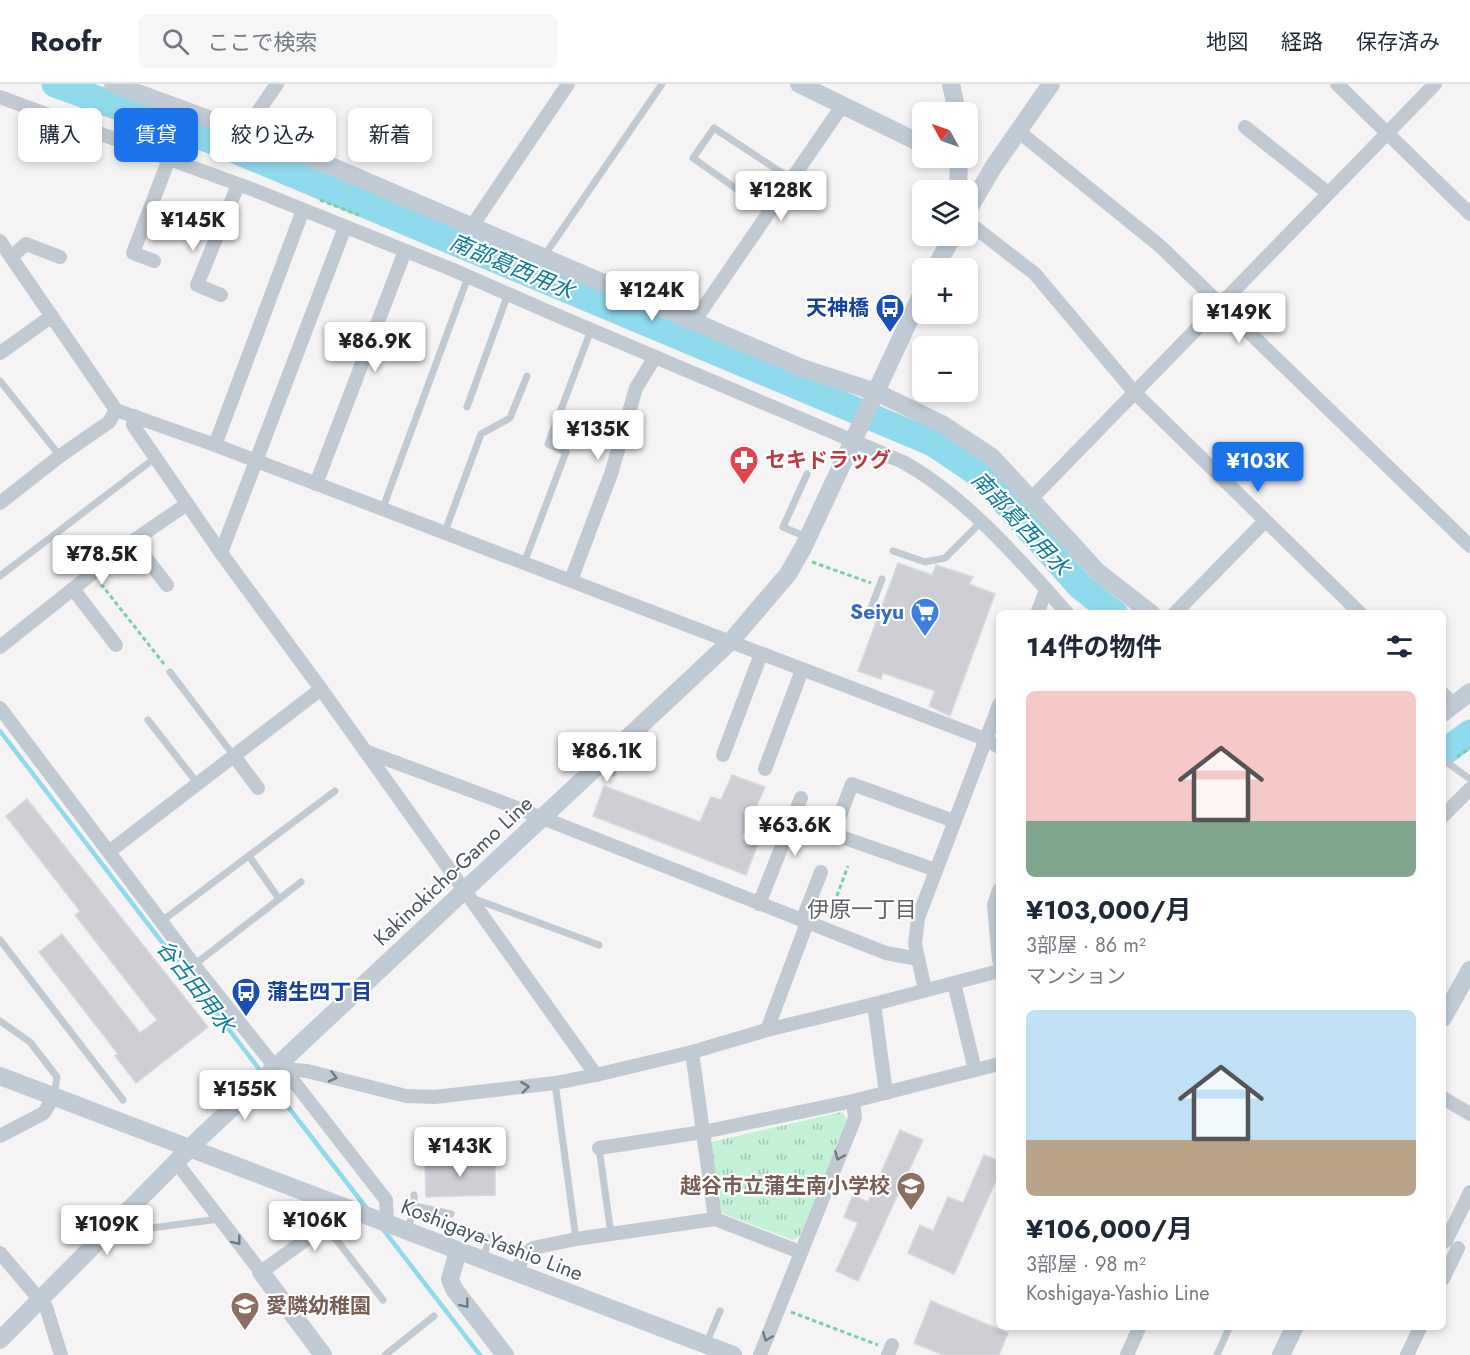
<!DOCTYPE html>
<html lang="ja">
<meta charset="utf-8">
<style>
:root{--surface:#fff;--page:#f6f6f7;--text:#1f2937;--muted:#747a83;--line:#e0e1e3;--accent:#1a73e8}
body{margin:0;font-family:Jost,"Noto Sans JP",sans-serif;background:var(--page);color:var(--text);height:100vh;display:flex;flex-direction:column;font-size:22px;white-space:nowrap}
*{box-sizing:border-box;margin:0}
p{font-size:20px;color:var(--muted)}
.icon{flex:none;width:33px;height:33px;fill:none;stroke:currentColor;stroke-width:2;stroke-linecap:round;stroke-linejoin:round}
.map{position:relative;flex:1;overflow:hidden}
.sheet{position:absolute;left:996px;top:526px;width:450px;height:720px;display:flex;flex-direction:column;background:var(--surface);border-radius:9px;box-shadow:0 3px 9px #0003}
.sheet>*{flex:none}
.top-card{position:absolute;left:18px;top:24px;width:570px;height:54px;display:flex;gap:12px}
.needle{width:39px;rotate:310deg}
.buttons{position:absolute;left:912px;top:18px;display:grid;gap:12px}
.buttons a{display:grid;place-items:center;width:66px;height:66px;border-radius:9px;background:var(--surface);box-shadow:0 3px 9px #0003;font-size:30px}
.price{position:absolute;translate:-50% -51px;padding:0 14px;border-radius:6px;background:#fff;color:#222;font-size:20px;line-height:39px;filter:drop-shadow(0 2px 3px #0008)}
.price::after{content:'';position:absolute;left:50%;top:36px;width:18px;height:14px;margin-left:-9px;background:inherit;clip-path:polygon(0 0,100% 0,50% 100%)}
.price.active{background:var(--accent);color:#fff}
ul{padding:0;list-style:none}
li{display:grid;align-content:center;gap:12px;height:318px;padding:0 30px}
li span{display:grid;place-items:center;height:186px;border-radius:9px;color:#555}
li>.icon{margin-inline-start:auto}
span .icon{width:108px;height:108px;fill:#fffc;stroke-width:1}
li b{font-size:26px}
h2{display:flex;justify-content:space-between;align-items:center;height:72px;padding:0 30px;font-size:26px}
.chip{padding:0 21px;border-radius:9px;background:var(--surface);box-shadow:0 3px 9px #0003;font-size:21px;line-height:54px}
.chip.active{background:var(--accent);color:#fff}
header{display:flex;align-items:center;gap:36px;box-sizing:border-box;height:84px;padding:0 30px;background:var(--surface);border-bottom:2px solid var(--line)}
header strong{font-size:28px}
nav{display:flex;gap:33px;margin-inline-start:auto;font-size:21px}
.search{width:420px;height:54px;background:var(--page);display:flex;align-items:center;gap:15px;box-sizing:border-box;padding:0 21px;border-radius:9px;color:var(--muted);font-size:22px}
.map>svg:first-child{display:block}
.park{fill:url(#park-tufts)}
.lines{fill:none;stroke-linecap:round;stroke-linejoin:round}
.stream{stroke:#90daee;stroke-width:4.5}
.river{stroke:#90daee;stroke-width:27}
.building{fill:#cdcfd5;stroke:#d7d9de;stroke-width:1.5}
.path{stroke:#7ad0a6;stroke-width:3;stroke-dasharray:4.5 3;stroke-linecap:butt}
.lane{stroke:#c1cad2;stroke-width:7}
.street{stroke:#c1cad2;stroke-width:14}
.secondary{stroke:#c1cbd6;stroke-width:18}
.oneway{stroke:#6e7983}
.oneway2{stroke:#6e7984}
.labels{text-anchor:middle;stroke-width:4.5;stroke-linejoin:round;paint-order:stroke}
.transit-label{font-size:21px;font-weight:bold;fill:#164399;stroke:#fff;text-anchor:end}
.health-label{font-size:21px;font-weight:bold;fill:#be3a42;stroke:#fff;text-anchor:start}
.shop-label{font-size:21px;font-weight:bold;fill:#366cbe;stroke:#fff;text-anchor:end}
.street-label{font-size:21px;fill:#4a5661;stroke:#fff}
.education-label{font-size:21px;font-weight:bold;fill:#785e54;stroke:#fff;text-anchor:end}
.water-label{font-size:22px;font-style:italic;fill:#0c7c9b;stroke:#fff}
.neighbourhood-label{font-size:22px;fill:#5f6368;stroke:#fff}
</style>
<header>
<strong>Roofr</strong>
<div class="search"><svg class="icon" aria-label="search" viewBox="0 0 24 24"><circle cx="10" cy="10" r="6"/><path d="M15 15l6 6"/></svg>ここで検索</div>
<nav><a>地図</a><a>経路</a><a>保存済み</a></nav>
</header>
<div class="map">
<svg width="1470" height="1271" viewBox="0 0 1470 1271">
<defs>
<pattern id="park-tufts" width="24" height="20" patternUnits="userSpaceOnUse" patternTransform="scale(1.5)"><rect width="24" height="20" fill="#c3f1d5"/><path d="M3 7l-1-3M5 7V3M7 7l1-3M15 17l-1-3M17 17v-4M19 17l1-3" fill="none" stroke="#a0c6b0"/></pattern>
</defs>
<rect width="100%" height="100%" fill="#f5f3f3"/>
<!-- park -->
<polygon class="park" points="842,1028 847,1035 800,1152 793,1156 724,1130 720,1127 711,1058"/>
<g class="lines">
<!-- stream -->
<g class="stream">
<polyline points="0,647 263,990"/>
<polyline points="268,997 368,1126"/>
<polyline points="382,1144 480,1271"/>
</g>
<!-- river -->
<g class="river">
<polyline points="55,0 216,58 933,359 982,392 1080,502 1115,530"/>
<polyline points="1443,669 1470,649"/>
</g>
</g>
<!-- building -->
<g class="building">
<polygon points="898,479 932,491 936,481 973,493 969,500 995,510 950,632 929,622 935,607 883,589 881,595 858,587"/>
<polygon points="732,691 765,703 742,754 757,762 746,791 593,732 604,702 700,738 711,713 721,716"/>
<polygon points="27,715 208,943 136,999 115,972 118,970 39,868 62,850 140,949 157,936 75,831 80,827 6,732"/>
<polygon points="900,1046 923,1056 858,1197 836,1187 858,1139 844,1133 853,1111 868,1118"/>
<polygon points="984,1071 999,1077 999,1090 954,1190 908,1169 920,1141 933,1147 948,1113 963,1119"/>
<polygon points="495,1075 495,1111 426,1113 425,1076"/>
<polygon points="931,1217 1008,1249 999,1271 943,1271 914,1259"/>
</g>
<g class="lines">
<!-- path -->
<g class="path">
<polyline points="320,116 361,132"/>
<polyline points="457,173 463,157"/>
<polyline points="812,478 871,499"/>
<polyline points="101,500 164,580"/>
<polyline points="1457,673 1470,664"/>
<polyline points="829,833 848,782"/>
<polyline points="791,1228 878,1261"/>
</g>
<!-- lane -->
<g class="lane">
<polyline points="769,128 693,74 714,44 791,95"/>
<polyline points="544,172 662,0"/>
<polyline points="0,297 60,372"/>
<polyline points="467,323 508,210"/>
<polyline points="382,426 468,193"/>
<polyline points="444,450 481,350 510,334 527,292"/>
<polyline points="806,453 783,443 807,390"/>
<polyline points="893,467 925,478 945,474 981,438"/>
<polyline points="524,479 566,368 548,360 591,246"/>
<polyline points="0,492 155,374"/>
<polyline points="871,524 882,495"/>
<polyline points="170,588 234,672"/>
<polyline points="148,636 198,700"/>
<polyline points="603,678 613,689"/>
<polyline points="1449,680 1470,695"/>
<polyline points="249,772 279,815"/>
<polyline points="472,814 599,861"/>
<polyline points="162,837 335,707"/>
<polyline points="0,856 123,1016"/>
<polyline points="194,881 301,798"/>
<polyline points="0,937 30,958 57,993 54,1011"/>
<polyline points="208,996 236,1020"/>
<polyline points="555,999 576,1155"/>
<polyline points="599,1064 611,1150"/>
<polyline points="415,1122 451,1130"/>
<polyline points="325,1141 383,1216"/>
<polyline points="115,1142 128,1147 219,1135"/>
<polyline points="407,1145 414,1127 414,1111"/>
<polyline points="482,1175 491,1153"/>
<polyline points="707,1258 720,1227"/>
<polyline points="385,1271 434,1232"/>
<polyline points="1217,1271 1229,1244"/>
</g>
<!-- street -->
<g class="street">
<polyline points="1337,0 1470,130"/>
<path d="M 0,13 L 254,106 L 451,185 L 549,228 L 903,378 C 965,412 1021,477 1068,530"/>
<polyline points="1245,43 1328,109"/>
<polyline points="1018,47 1160,162 1470,462"/>
<polyline points="244,48 277,0"/>
<polyline points="968,138 1035,190 1135,309 1361,530"/>
<polyline points="472,142 568,0"/>
<polyline points="0,157 116,326 215,361 985,655 999,663"/>
<polyline points="11,173 26,160 60,173"/>
<polyline points="154,177 133,169 169,75"/>
<polyline points="221,211 197,201 238,101"/>
<polyline points="695,236 842,22"/>
<polyline points="0,269 52,232"/>
<polyline points="134,332 133,341 221,469 321,605 596,991"/>
<polyline points="215,361 303,126"/>
<polyline points="316,400 405,167"/>
<polyline points="1031,415 1435,0"/>
<polyline points="0,419 60,372 109,338 116,326"/>
<polyline points="133,457 167,501"/>
<polyline points="221,469 345,143"/>
<polyline points="571,496 611,390 636,304 655,273"/>
<polyline points="73,505 116,561"/>
<polyline points="1037,530 1046,506"/>
<polyline points="1174,530 1265,437"/>
<polyline points="0,563 133,457 187,420"/>
<polyline points="1443,610 1454,621"/>
<polyline points="0,624 194,881 275,983 284,985 307,987 406,1012 435,1013 555,999 596,991 692,968 767,946 874,920 999,887"/>
<polyline points="365,667 499,717 886,869 918,875"/>
<polyline points="723,671 761,570"/>
<polyline points="234,672 258,704"/>
<polyline points="765,685 802,586"/>
<polyline points="1443,732 1470,705"/>
<polyline points="110,767 321,605"/>
<polyline points="936,786 833,750 852,700 954,737"/>
<polyline points="999,806 994,821 999,876"/>
<polyline points="759,820 801,714"/>
<polyline points="802,837 821,788"/>
<polyline points="954,899 975,986"/>
<polyline points="925,906 915,860 918,834 999,621"/>
<polyline points="874,920 886,1009"/>
<polyline points="767,946 807,839"/>
<polyline points="692,968 715,1135"/>
<polyline points="284,985 386,1116 387,1141"/>
<polyline points="1443,1014 1470,1030"/>
<polyline points="0,1052 44,1029 54,1012"/>
<polyline points="599,1064 703,1048 853,1017 999,980"/>
<polyline points="176,1078 261,1188 329,1139 337,1121"/>
<polyline points="1446,1157 1470,1108"/>
<polyline points="0,1169 46,1223 61,1271"/>
<polyline points="517,1189 522,1174 533,1164 576,1155 715,1135 800,1168"/>
<polyline points="1443,1195 1458,1164"/>
<polyline points="760,1271 855,1034 853,1017"/>
<polyline points="888,1271 892,1261"/>
<polyline points="1127,1271 1139,1244"/>
<polyline points="1407,1271 1420,1244"/>
</g>
<!-- secondary -->
<g class="secondary">
<polyline points="113,0 291,65 802,284 876,308 942,340 992,373 1098,488 1152,530"/>
<polyline points="799,0 922,60"/>
<polyline points="951,0 957,28"/>
<polyline points="958,106 959,74"/>
<polyline points="968,126 994,82 1051,0"/>
<polyline points="935,184 953,152"/>
<polyline points="1443,629 1470,608"/>
<polyline points="1443,934 1470,886"/>
<polyline points="0,992 733,1271"/>
<polyline points="458,1167 450,1195 454,1205 505,1271"/>
<polyline points="261,1188 323,1271"/>
<polyline points="0,1256 202,1052 731,557 788,490 803,464 922,209"/>
<polyline points="1281,1271 1294,1244"/>
</g>
</g>
<!-- one-way arrows -->
<defs><path id="oneway-chevron" d="M-2-3.5L2.5 0L-2 3.5" fill="none" stroke-width="1.6" stroke-linecap="round" stroke-linejoin="round" transform="scale(1.5)"/></defs>
<g class="oneway">
<use href="#oneway-chevron" transform="translate(333 993) rotate(14)"/>
<use href="#oneway-chevron" transform="translate(525 1003) rotate(-7)"/>
<use href="#oneway-chevron" transform="translate(839 1072) rotate(112)"/>
<use href="#oneway-chevron" transform="translate(237 1157) rotate(52)"/>
<use href="#oneway-chevron" transform="translate(767 1253) rotate(112)"/>
</g>
<use class="oneway2" href="#oneway-chevron" transform="translate(465 1220) rotate(52)"/>
<!-- icons -->
<defs>
<g id="bus-pin" transform="scale(1.5)"><path d="M0 17L-7.5 6A9.5 9.5 0 1 1 7.5 6Z" fill="#1a4fb4" stroke="#fff"/><path d="M-5-6H5V4H4V6H2V4H-2V6H-4V4H-5ZM-3.5-4V0h7V-4ZM-3.5 1.2v1.5H-2V1.2ZM2 1.2v1.5H3.5V1.2Z" fill="#fff"/></g>
<g id="pharmacy-pin" transform="scale(1.5)"><path d="M0 17L-7.5 6A9.5 9.5 0 1 1 7.5 6Z" fill="#e0444e" stroke="#fff"/><path d="M-2-6h4v4h4v4h-4v4h-4v-4h-4v-4h4Z" fill="#fff"/></g>
<g id="supermarket-pin" transform="scale(1.5)"><path d="M0 17L-7.5 6A9.5 9.5 0 1 1 7.5 6Z" fill="#3f7fe0" stroke="#fff"/><path d="M-6-5.5h2.5l.6 2H6L4.5 2H-2.5L-4.4-4H-6ZM-1.5 3.2a1.3 1.3 0 1 0 .1 0ZM3 3.2a1.3 1.3 0 1 0 .1 0Z" fill="#fff"/></g>
<g id="school-pin" transform="scale(1.5)"><path d="M0 17L-7.5 6A9.5 9.5 0 1 1 7.5 6Z" fill="#8d6e63" stroke="#fff"/><path d="M0-5L7-2L0 1L-7-2ZM-4 1L0 2.5L4 1V4Q0 6-4 4Z" fill="#fff"/></g>
</defs>
<g fill-rule="evenodd">
<use href="#bus-pin" x="890" y="224"/>
<use href="#pharmacy-pin" x="744" y="376"/>
<use href="#supermarket-pin" x="925" y="528"/>
<use href="#bus-pin" x="246" y="908"/>
<use href="#school-pin" x="911" y="1102"/>
<use href="#school-pin" x="245" y="1222"/>
</g>
<g class="labels">
<!-- transit labels -->
<g class="transit-label">
<text x="869" y="231">天神橋</text>
<text x="267" y="915" text-anchor="start">蒲生四丁目</text>
</g>
<!-- health labels -->
<g class="health-label">
<text x="765" y="383">セキドラッグ</text>
</g>
<!-- shop labels -->
<g class="shop-label">
<text x="904" y="535">Seiyu</text>
</g>
<!-- street labels -->
<g class="street-label">
<text transform="translate(453 787) rotate(-43)" y="7">Kakinokicho-Gamo Line</text>
<text transform="translate(492 1156) rotate(21)" y="7">Koshigaya-Yashio Line</text>
</g>
<!-- education labels -->
<g class="education-label">
<text x="890" y="1109">越谷市立蒲生南小学校</text>
<text x="266" y="1229" text-anchor="start">愛隣幼稚園</text>
</g>
<!-- water labels -->
<g class="water-label">
<text transform="translate(512 182) rotate(23)" y="8">南部葛西用水</text>
<text transform="translate(1021 439) rotate(47)" y="8">南部葛西用水</text>
<text transform="translate(196 902) rotate(52)" y="8">谷古田用水</text>
</g>
<!-- neighbourhood labels -->
<g class="neighbourhood-label">
<text x="862" y="833">伊原一丁目</text>
</g>
</g>
</svg>
<div class="buttons">
<a><svg class="needle" viewBox="-14 -14 28 28"><path d="M0-13l5 13h-10z" fill="#e53935"/><path d="M0 13l5-13h-10z" fill="#747a83"/></svg></a>
<a><svg class="icon" aria-label="layers" viewBox="0 0 24 24"><path d="M12 4l9 5-9 5-9-5zM3 14l9 5 9-5"/></svg></a>
<a>+</a>
<a>−</a>
</div>
<b class="price" style="left:781px;top:138px">¥128K</b>
<b class="price" style="left:193px;top:168px">¥145K</b>
<b class="price" style="left:652px;top:238px">¥124K</b>
<b class="price" style="left:1239px;top:260px">¥149K</b>
<b class="price" style="left:375px;top:289px">¥86.9K</b>
<b class="price" style="left:598px;top:377px">¥135K</b>
<b class="price active" style="left:1258px;top:409px">¥103K</b>
<b class="price" style="left:102px;top:502px">¥78.5K</b>
<b class="price" style="left:607px;top:699px">¥86.1K</b>
<b class="price" style="left:795px;top:773px">¥63.6K</b>
<b class="price" style="left:245px;top:1037px">¥155K</b>
<b class="price" style="left:460px;top:1094px">¥143K</b>
<b class="price" style="left:315px;top:1168px">¥106K</b>
<b class="price" style="left:107px;top:1172px">¥109K</b>
<div class="top-card">
<a class="chip">購入</a>
<a class="chip active">賃貸</a>
<a class="chip">絞り込み</a>
<a class="chip">新着</a>
</div>
<section class="sheet">
<h2>14件の物件<svg class="icon" aria-label="filters" viewBox="0 0 24 24"><path d="M4 7h16M4 17h16"/><circle cx="9" cy="7" r="2"/><circle cx="15" cy="17" r="2"/></svg></h2>
<ul>
<li><span style="background:linear-gradient(#f6c9c9 70%,#7fa58c 0)"><svg class="icon" aria-label="home" viewBox="0 0 24 24"><path d="M3 11l9-7 9 7M6 9v11h12V9"/></svg></span><div><b>¥103,000/月</b><p>3部屋 · 86 m²</p><p>マンション</p></div></li>
<li><span style="background:linear-gradient(#bfe0f5 70%,#b9a48a 0)"><svg class="icon" aria-label="home" viewBox="0 0 24 24"><path d="M3 11l9-7 9 7M6 9v11h12V9"/></svg></span><div><b>¥106,000/月</b><p>3部屋 · 98 m²</p><p>Koshigaya-Yashio Line</p></div></li>
</ul>
</section>
</div>
